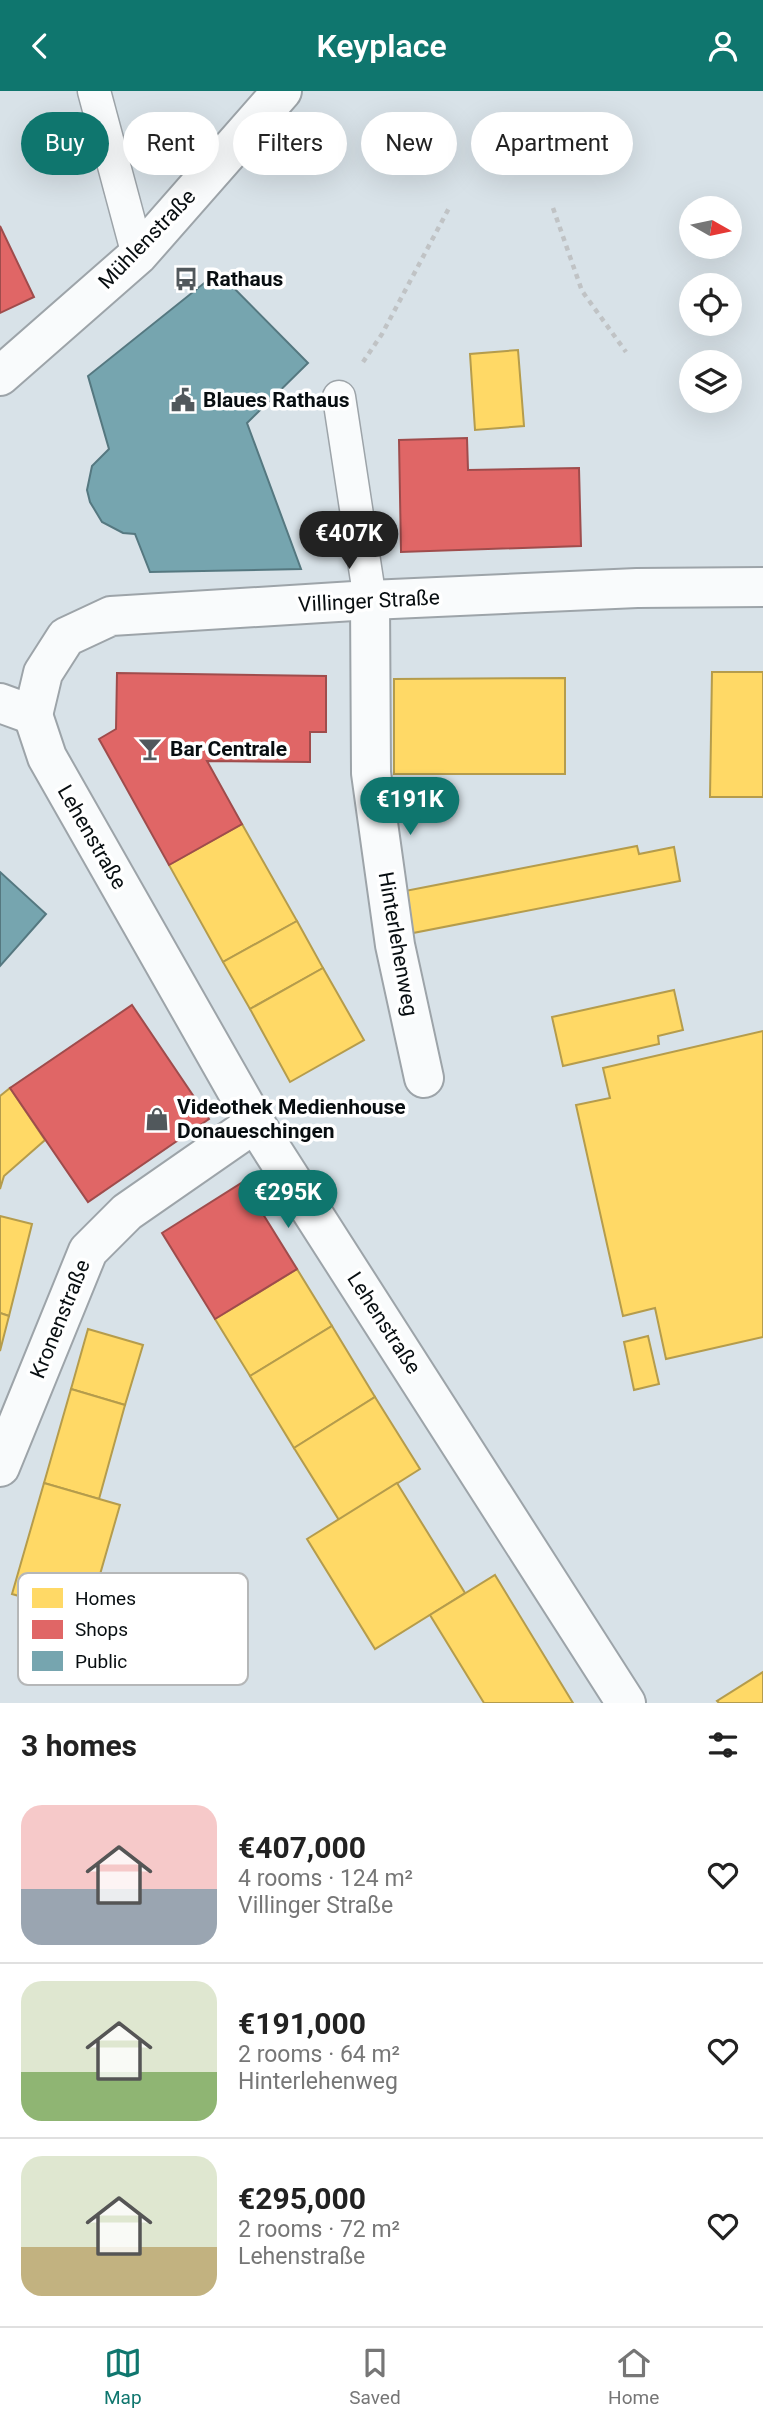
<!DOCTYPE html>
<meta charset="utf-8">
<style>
:root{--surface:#fff;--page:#f2f2f2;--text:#222;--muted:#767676;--line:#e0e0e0;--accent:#0f766e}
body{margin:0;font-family:Roboto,sans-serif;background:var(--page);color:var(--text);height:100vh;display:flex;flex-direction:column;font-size:26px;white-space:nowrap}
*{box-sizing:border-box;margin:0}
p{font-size:23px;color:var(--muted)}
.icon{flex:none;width:38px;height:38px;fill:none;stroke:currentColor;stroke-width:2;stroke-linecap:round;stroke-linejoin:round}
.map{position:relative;height:1612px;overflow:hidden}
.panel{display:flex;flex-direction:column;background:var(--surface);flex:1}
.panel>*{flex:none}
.guide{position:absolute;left:21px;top:21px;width:721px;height:63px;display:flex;gap:14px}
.needle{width:46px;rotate:99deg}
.buttons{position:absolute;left:679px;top:105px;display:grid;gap:14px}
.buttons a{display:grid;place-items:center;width:63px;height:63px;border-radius:50%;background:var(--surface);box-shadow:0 7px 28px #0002;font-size:35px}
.price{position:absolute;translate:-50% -60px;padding:0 16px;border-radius:24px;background:var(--accent);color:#fff;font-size:23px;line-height:46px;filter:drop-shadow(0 2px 4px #0008)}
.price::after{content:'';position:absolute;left:50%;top:42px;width:21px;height:16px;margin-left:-10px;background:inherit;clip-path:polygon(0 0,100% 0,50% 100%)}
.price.selected{background:#222;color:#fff}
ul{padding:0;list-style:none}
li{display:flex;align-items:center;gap:21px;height:175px;padding:0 21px}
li+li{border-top:2px solid var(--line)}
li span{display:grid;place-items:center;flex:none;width:196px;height:140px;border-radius:21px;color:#555}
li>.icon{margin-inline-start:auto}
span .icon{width:84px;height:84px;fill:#fffc;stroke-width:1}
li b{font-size:30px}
h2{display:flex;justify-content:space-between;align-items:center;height:84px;padding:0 21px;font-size:30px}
.tag{padding:0 24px;border-radius:32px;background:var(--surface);box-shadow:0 7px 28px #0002;font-size:24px;line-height:63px}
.tag.selected{background:var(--accent);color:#fff}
header{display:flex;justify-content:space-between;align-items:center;height:91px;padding:0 21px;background:var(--accent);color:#fff;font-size:32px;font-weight:600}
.menu{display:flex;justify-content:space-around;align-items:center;height:98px;border-top:2px solid var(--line);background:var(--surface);font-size:19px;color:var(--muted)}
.menu a{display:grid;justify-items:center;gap:4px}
.menu .selected{color:var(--accent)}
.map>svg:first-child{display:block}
.homes{fill:#ffd966;stroke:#b59c4c;stroke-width:2}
.shops{fill:#e06666;stroke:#9f4c4c;stroke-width:2}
.public{fill:#76a5af;stroke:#557880;stroke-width:2}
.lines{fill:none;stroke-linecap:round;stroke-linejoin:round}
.lane-casing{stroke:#9da4a9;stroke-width:35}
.street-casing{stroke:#9da4a9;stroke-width:42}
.path{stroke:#c0c3c5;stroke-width:4.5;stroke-dasharray:5 5;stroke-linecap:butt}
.lane{stroke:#f9fbfc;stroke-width:32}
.street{stroke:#f9fbfc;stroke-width:38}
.labels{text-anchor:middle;stroke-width:7;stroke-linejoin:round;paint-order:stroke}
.street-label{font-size:21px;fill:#080e11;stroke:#fff}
.poi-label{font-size:21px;font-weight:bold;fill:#080e11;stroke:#fff;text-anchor:start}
.key{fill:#fff;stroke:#b5b7b8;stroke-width:2}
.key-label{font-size:19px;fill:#080e11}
</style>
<header><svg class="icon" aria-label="back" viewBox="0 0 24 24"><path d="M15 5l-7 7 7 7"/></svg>Keyplace<svg class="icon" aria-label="person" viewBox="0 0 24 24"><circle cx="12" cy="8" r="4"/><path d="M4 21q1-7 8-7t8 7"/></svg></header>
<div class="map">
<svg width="763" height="1612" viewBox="0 0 763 1612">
<rect width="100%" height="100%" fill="#d8e2e8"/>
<!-- homes -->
<g class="homes">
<polygon points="518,259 524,335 475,339 470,263"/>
<polygon points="712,581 763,581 763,706 710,706"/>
<polygon points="565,587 565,683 394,683 394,588"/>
<polygon points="242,733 297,830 223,871 169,774"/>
<polygon points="637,755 639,763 674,756 680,790 413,842 405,800"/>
<polygon points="297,830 323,877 250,918 223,871"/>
<polygon points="323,877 364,949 290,991 250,918"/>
<polygon points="674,899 683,939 658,945 659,953 563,975 552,926"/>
<polygon points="763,940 763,1246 666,1268 655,1217 623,1225 576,1014 610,1007 603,977"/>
<polygon points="10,997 45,1049 4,1085 0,1098 0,1005"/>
<polygon points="0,1125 32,1133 9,1225 0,1222"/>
<polygon points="297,1178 332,1235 250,1285 215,1228"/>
<polygon points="0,1222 9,1225 0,1260"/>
<polygon points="332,1235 375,1306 294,1357 250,1285"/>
<polygon points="88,1238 143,1254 125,1314 71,1298"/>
<polygon points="648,1245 659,1293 634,1299 624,1251"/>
<polygon points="71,1298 125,1314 99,1408 44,1392"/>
<polygon points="375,1306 420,1378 339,1429 294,1357"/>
<polygon points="44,1392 120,1414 88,1525 12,1503"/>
<polygon points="397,1392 465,1502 375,1558 307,1448"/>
<polygon points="495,1484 573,1612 484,1612 430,1524"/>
<polygon points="763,1581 763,1612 719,1612 717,1610"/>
</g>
<!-- shops -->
<g class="shops">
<polygon points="0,135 34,206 0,222"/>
<polygon points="467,347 468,379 579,377 581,455 401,461 399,349"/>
<polygon points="117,582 326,585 326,641 310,641 310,671 207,670 242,733 169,774 99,648 116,638"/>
<polygon points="132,914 209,1028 88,1111 10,997"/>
<polygon points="243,1091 297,1178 215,1228 162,1142"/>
</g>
<!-- public -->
<g class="public">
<polygon points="218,181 308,272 247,332 301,478 150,481 135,443 123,442 102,431 90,411 87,399 92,375 109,358 88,285"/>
<polygon points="0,781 46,823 0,875"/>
</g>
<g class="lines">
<!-- lane casing -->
<g class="lane-casing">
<g id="lane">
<polyline points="94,0 138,164"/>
<polyline points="339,306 370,509"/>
</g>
</g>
<!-- street casing -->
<g class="street-casing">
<g id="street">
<polyline points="0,285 138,164 282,0"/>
<polyline points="370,509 371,682 395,854 424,987"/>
<polyline points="0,612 33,624"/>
<polyline points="33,624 47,666 255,1032 626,1612"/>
<polyline points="33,624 43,582 66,546 111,525 370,509 637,497 763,496"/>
<polyline points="0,1376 88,1160 127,1121 255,1032"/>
</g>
</g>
<!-- path -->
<g class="path">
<polyline points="553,117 582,200 626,261"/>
<polyline points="363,271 382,243 449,117"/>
</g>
<!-- lane -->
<use href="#lane" class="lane"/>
<!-- street -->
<use href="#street" class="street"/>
</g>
<!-- icons -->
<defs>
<g id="bus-bare" transform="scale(1.89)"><path d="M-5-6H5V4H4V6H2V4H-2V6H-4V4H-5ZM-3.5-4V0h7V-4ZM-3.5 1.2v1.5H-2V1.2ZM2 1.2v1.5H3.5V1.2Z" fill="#51585c" stroke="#fff" stroke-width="2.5" paint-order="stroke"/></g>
<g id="civic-bare" transform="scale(1.89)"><path d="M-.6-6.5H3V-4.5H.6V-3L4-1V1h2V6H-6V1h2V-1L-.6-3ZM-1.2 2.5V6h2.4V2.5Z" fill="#51585c" stroke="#fff" stroke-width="2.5" paint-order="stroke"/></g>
<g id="bar-bare" transform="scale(1.89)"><path d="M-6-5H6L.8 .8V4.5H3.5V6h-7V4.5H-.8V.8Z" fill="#51585c" stroke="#fff" stroke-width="2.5" paint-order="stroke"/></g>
<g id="shop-bare" transform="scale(1.89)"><path d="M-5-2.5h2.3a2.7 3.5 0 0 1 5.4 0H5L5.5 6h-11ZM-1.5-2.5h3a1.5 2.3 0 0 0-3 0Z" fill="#51585c" stroke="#fff" stroke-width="2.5" paint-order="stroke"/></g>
</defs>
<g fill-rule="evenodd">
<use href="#bus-bare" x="186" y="188"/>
<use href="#civic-bare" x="183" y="309"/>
<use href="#bar-bare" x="150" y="658"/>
<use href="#shop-bare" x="157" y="1028"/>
</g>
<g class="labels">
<!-- street labels -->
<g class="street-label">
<text transform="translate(147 148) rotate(-46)" y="7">Mühlenstraße</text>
<text transform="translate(369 510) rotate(-3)" y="7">Villinger Straße</text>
<text transform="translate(92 746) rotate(60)" y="7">Lehenstraße</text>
<text transform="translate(398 853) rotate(80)" y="7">Hinterlehenweg</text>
<text transform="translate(60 1228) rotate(-68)" y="7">Kronenstraße</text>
<text transform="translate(384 1232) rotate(57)" y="7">Lehenstraße</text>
</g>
<!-- poi labels -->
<g class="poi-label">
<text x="206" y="195">Rathaus</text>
<text x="203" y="316">Blaues Rathaus</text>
<text x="170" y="665">Bar Centrale</text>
<text x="177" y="1023">Videothek Medienhouse<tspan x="177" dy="24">Donaueschingen</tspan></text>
</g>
</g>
<!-- legend -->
<rect x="18" y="1482" width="230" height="112" rx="10" class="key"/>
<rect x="32" y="1497" width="31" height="20" fill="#ffd966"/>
<rect x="32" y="1529" width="31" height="19" fill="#e06666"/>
<rect x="32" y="1560" width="31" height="20" fill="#76a5af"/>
<g class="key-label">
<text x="75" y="1514">Homes</text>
<text x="75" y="1545">Shops</text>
<text x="75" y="1577">Public</text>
</g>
</svg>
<div class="buttons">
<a><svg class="needle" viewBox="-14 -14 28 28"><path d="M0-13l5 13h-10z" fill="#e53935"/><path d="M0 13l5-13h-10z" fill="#767676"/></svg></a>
<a><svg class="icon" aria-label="locate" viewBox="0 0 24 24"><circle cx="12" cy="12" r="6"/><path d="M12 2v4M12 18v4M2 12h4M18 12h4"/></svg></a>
<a><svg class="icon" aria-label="layers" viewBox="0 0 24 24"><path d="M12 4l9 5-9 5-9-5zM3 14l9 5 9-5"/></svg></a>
</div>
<b class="price selected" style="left:349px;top:480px">€407K</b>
<b class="price" style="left:410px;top:746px">€191K</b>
<b class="price" style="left:288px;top:1139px">€295K</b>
<div class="guide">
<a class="tag selected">Buy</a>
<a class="tag">Rent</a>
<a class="tag">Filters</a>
<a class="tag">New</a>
<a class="tag">Apartment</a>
</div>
</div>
<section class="panel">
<h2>3 homes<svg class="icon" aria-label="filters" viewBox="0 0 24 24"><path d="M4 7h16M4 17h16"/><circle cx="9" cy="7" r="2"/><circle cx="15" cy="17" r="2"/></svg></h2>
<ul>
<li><span style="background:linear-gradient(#f6c9c9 60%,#9aa5b1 0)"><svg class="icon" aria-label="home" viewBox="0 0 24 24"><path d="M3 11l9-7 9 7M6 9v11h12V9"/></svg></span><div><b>€407,000</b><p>4 rooms · 124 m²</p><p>Villinger Straße</p></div><svg class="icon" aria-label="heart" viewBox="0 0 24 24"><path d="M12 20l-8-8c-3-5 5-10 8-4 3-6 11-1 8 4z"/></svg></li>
<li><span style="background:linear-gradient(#dfe7d0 65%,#8fb573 0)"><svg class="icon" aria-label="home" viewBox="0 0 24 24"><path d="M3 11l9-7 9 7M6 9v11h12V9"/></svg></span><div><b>€191,000</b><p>2 rooms · 64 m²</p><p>Hinterlehenweg</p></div><svg class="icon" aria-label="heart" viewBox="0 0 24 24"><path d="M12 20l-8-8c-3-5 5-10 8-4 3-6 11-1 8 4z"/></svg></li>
<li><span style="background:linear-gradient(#dfe7d0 65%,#c2b280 0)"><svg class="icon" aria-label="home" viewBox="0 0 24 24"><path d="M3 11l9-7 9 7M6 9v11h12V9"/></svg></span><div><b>€295,000</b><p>2 rooms · 72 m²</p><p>Lehenstraße</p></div><svg class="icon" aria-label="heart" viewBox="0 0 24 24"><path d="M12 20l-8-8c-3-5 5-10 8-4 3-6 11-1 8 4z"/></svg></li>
</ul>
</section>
<nav class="menu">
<a class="selected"><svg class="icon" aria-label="map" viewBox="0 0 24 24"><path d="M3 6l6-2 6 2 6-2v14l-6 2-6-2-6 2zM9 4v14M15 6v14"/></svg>Map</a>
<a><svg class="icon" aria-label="saved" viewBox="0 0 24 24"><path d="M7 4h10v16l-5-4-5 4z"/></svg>Saved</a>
<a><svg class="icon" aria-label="home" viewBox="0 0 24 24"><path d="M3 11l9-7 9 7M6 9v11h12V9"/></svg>Home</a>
</nav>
